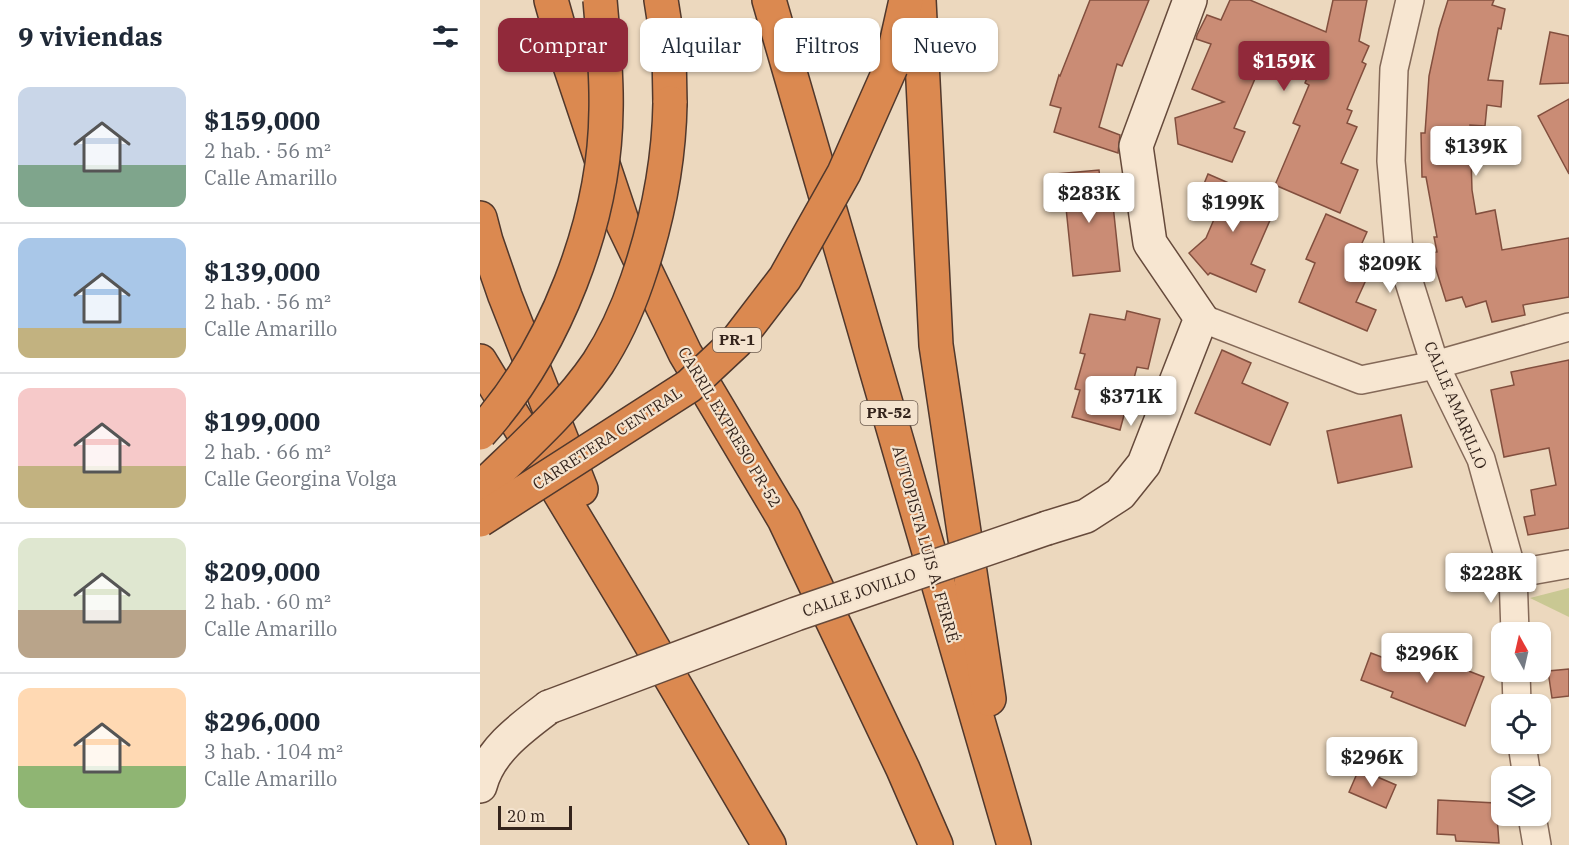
<!DOCTYPE html>
<html lang="es">
<meta charset="utf-8">
<style>
:root{--surface:#fff;--page:#f2f2f3;--text:#1f2937;--muted:#747a83;--line:#e0e1e3;--accent:#91293a}
body{margin:0;font-family:"IBM Plex Serif",serif;background:var(--page);color:var(--text);height:100vh;display:flex;flex-direction:column;font-size:22px;white-space:nowrap}
*{box-sizing:border-box;margin:0}
p{font-size:20px;color:var(--muted)}
.icon{flex:none;width:33px;height:33px;fill:none;stroke:currentColor;stroke-width:2;stroke-linecap:round;stroke-linejoin:round}
.map{position:relative;flex:1;overflow:hidden}
.details{display:flex;flex-direction:column;background:var(--surface);width:480px}
.details>*{flex:none}
.guide{position:absolute;left:18px;top:18px;width:570px;height:54px;display:flex;gap:12px}
.needle{width:39px;rotate:352deg}
.fabs{position:absolute;left:1011px;top:622px;display:grid;gap:12px}
.fabs a{display:grid;place-items:center;width:60px;height:60px;border-radius:12px;background:var(--surface);box-shadow:0 2px 4px #0004;font-size:30px}
.scale{position:absolute;left:18px;bottom:15px;width:74px;box-sizing:border-box;padding-left:6px;border:3px solid #34241c;border-top:0;font-size:16px;line-height:21px;white-space:nowrap;color:#34241c;-webkit-text-stroke:4px #f4e3ce;paint-order:stroke}
.price{position:absolute;translate:-50% -51px;padding:0 14px;border-radius:6px;background:#fff;color:#222;font-size:20px;line-height:39px;filter:drop-shadow(0 2px 3px #0008)}
.price::after{content:'';position:absolute;left:50%;top:36px;width:18px;height:14px;margin-left:-9px;background:inherit;clip-path:polygon(0 0,100% 0,50% 100%)}
.price.active{background:var(--accent);color:#fff}
ul{padding:0;list-style:none}
li{display:flex;align-items:center;gap:18px;height:150px;padding:0 18px}
li+li{border-top:2px solid var(--line)}
li span{display:grid;place-items:center;flex:none;width:168px;height:120px;border-radius:12px;color:#555}
li>.icon{margin-inline-start:auto}
span .icon{width:72px;height:72px;fill:#fffc;stroke-width:1}
li b{font-size:26px}
h2{display:flex;justify-content:space-between;align-items:center;height:72px;padding:0 18px;font-size:26px}
.chip{padding:0 21px;border-radius:12px;background:var(--surface);box-shadow:0 2px 4px #0004;font-size:21px;line-height:54px}
.chip.active{background:var(--accent);color:#fff}
main{display:flex;flex:1;min-height:0}
.map>svg:first-child{display:block}
.green{fill:#c9c893}
.building{fill:#ca8c75;stroke:#824f3e;stroke-width:1.5}
.lines{fill:none;stroke-linecap:round;stroke-linejoin:round}
.street-casing{stroke:#846958;stroke-width:30}
.secondary-casing{stroke:#664a3b;stroke-width:36}
.highway-casing{stroke:#51382c;stroke-width:36}
.street{stroke:#f7e6d1;stroke-width:27}
.secondary{stroke:#f7e6d1;stroke-width:33}
.highway{stroke:#db8950;stroke-width:33}
.secondary-bridge-casing{stroke:#664a3b;stroke-width:36;stroke-linecap:butt}
.highway-bridge-casing{stroke:#51382c;stroke-width:36;stroke-linecap:butt}
.secondary-bridge{stroke:#f7e6d1;stroke-width:33}
.highway-bridge{stroke:#db8950;stroke-width:33}
.labels{text-anchor:middle;stroke-width:4.5;stroke-linejoin:round;paint-order:stroke}
.shield{fill:#f4e3ce;stroke:#6e5d51;stroke-width:1.5}
.shield-label{font-size:15px;font-weight:bold;fill:#34241c}
.street-label{font-size:16px;fill:#34241c;stroke:#f4e3ce}
</style>
<main>
<section class="details">
<h2>9 viviendas<svg class="icon" aria-label="filters" viewBox="0 0 24 24"><path d="M4 7h16M4 17h16"/><circle cx="9" cy="7" r="2"/><circle cx="15" cy="17" r="2"/></svg></h2>
<ul>
<li><span style="background:linear-gradient(#c9d6e8 65%,#7fa58c 0)"><svg class="icon" aria-label="home" viewBox="0 0 24 24"><path d="M3 11l9-7 9 7M6 9v11h12V9"/></svg></span><div><b>$159,000</b><p>2 hab. · 56 m²</p><p>Calle Amarillo</p></div></li>
<li><span style="background:linear-gradient(#a9c7e8 75%,#c2b280 0)"><svg class="icon" aria-label="home" viewBox="0 0 24 24"><path d="M3 11l9-7 9 7M6 9v11h12V9"/></svg></span><div><b>$139,000</b><p>2 hab. · 56 m²</p><p>Calle Amarillo</p></div></li>
<li><span style="background:linear-gradient(#f6c9c9 65%,#c2b280 0)"><svg class="icon" aria-label="home" viewBox="0 0 24 24"><path d="M3 11l9-7 9 7M6 9v11h12V9"/></svg></span><div><b>$199,000</b><p>2 hab. · 66 m²</p><p>Calle Georgina Volga</p></div></li>
<li><span style="background:linear-gradient(#dfe7d0 60%,#b9a48a 0)"><svg class="icon" aria-label="home" viewBox="0 0 24 24"><path d="M3 11l9-7 9 7M6 9v11h12V9"/></svg></span><div><b>$209,000</b><p>2 hab. · 60 m²</p><p>Calle Amarillo</p></div></li>
<li><span style="background:linear-gradient(#ffd9b3 65%,#8fb573 0)"><svg class="icon" aria-label="home" viewBox="0 0 24 24"><path d="M3 11l9-7 9 7M6 9v11h12V9"/></svg></span><div><b>$296,000</b><p>3 hab. · 104 m²</p><p>Calle Amarillo</p></div></li>
</ul>
</section>
<div class="map">
<svg width="1089" height="845" viewBox="0 0 1089 845">
<rect width="100%" height="100%" fill="#ecd8be"/>
<!-- green -->
<polygon class="green" points="1089,588 1089,617 1050,598"/>
<!-- building -->
<g class="building">
<polygon points="610,0 669,0 642,66 637,64 619,127 640,135 638,153 574,132 581,108 570,105 579,75 580,76"/>
<polygon points="750,0 770,0 846,32 853,0 887,0 879,41 889,46 882,62 886,64 867,109 872,111 867,123 877,127 861,163 878,170 860,213 795,185 820,126 813,123 829,85 825,83 833,64 794,47 788,61 783,60 754,128 765,132 752,162 698,144 695,118 744,102 712,89 731,44 716,39 717,35 727,15 741,20"/>
<polygon points="968,0 1014,0 1012,5 1025,9 1021,29 1018,28 1008,80 1023,81 1021,107 1007,105 1005,126 990,125 992,190 996,214 1015,210 1022,250 1089,238 1089,297 1043,305 1045,315 1012,322 1006,301 986,307 982,297 966,301 951,253 957,252 954,237 957,237 946,177 942,177 941,133 945,133 949,76 959,29"/>
<polygon points="1070,32 1089,36 1089,83 1060,84"/>
<polygon points="1089,99 1089,174 1058,116"/>
<polygon points="619,170 623,206 633,205 640,271 593,276 585,198 579,199 576,174"/>
<polygon points="728,174 797,204 771,264 785,270 776,292 730,273 728,275 709,253 726,238 738,210 717,201"/>
<polygon points="846,214 887,232 873,263 890,271 876,302 896,310 887,331 819,302 835,263 826,259"/>
<polygon points="647,311 680,319 668,369 657,367 640,430 592,417 600,390 595,389 605,354 600,353 610,314 645,320"/>
<polygon points="742,350 771,363 762,383 808,403 790,445 715,413"/>
<polygon points="1089,360 1089,528 1048,535 1044,517 1055,515 1051,490 1076,485 1069,448 1024,457 1011,390 1034,385 1031,372"/>
<polygon points="921,415 932,467 858,483 847,431"/>
<polygon points="932,649 1004,677 985,726 911,697 913,692 881,680 891,653 925,666"/>
<polygon points="1089,669 1089,696 1072,698 1068,671"/>
<polygon points="879,769 916,785 906,808 869,792"/>
<polygon points="958,800 1016,803 1019,843 976,841 975,835 957,834"/>
</g>
<g class="lines">
<!-- street casing -->
<g class="street-casing">
<g id="street">
<polyline points="930,0 914,69 911,161 919,250 955,365 1001,459 1033,574 1035,633"/>
<polyline points="721,318 881,380 955,365 1089,327"/>
<polyline points="1033,574 1089,564"/>
<polyline points="1036,672 1037,705"/>
<polyline points="1042,744 1047,777"/>
<polyline points="1052,816 1057,845"/>
</g>
</g>
<!-- secondary casing -->
<g class="secondary-casing">
<g id="secondary">
<polyline points="567,528 606,516 640,494 664,464 721,318 670,243 656,146 710,0"/>
<path d="M 0,786 C 9,751 41,728 69,707"/>
</g>
</g>
<!-- highway casing -->
<g class="highway-casing">
<g id="highway">
<polyline points="71,0 88,60 143,224 205,353 304,519 423,769 456,845"/>
<polyline points="181,0 189,51 190,103"/>
<polyline points="289,0 534,845"/>
<polyline points="439,0 456,345 509,699"/>
<polyline points="411,67 426,0"/>
<polyline points="0,218 6,241 25,296 101,489"/>
<polyline points="0,361 159,624 289,845"/>
</g>
</g>
<!-- street -->
<use href="#street" class="street"/>
<!-- secondary -->
<use href="#secondary" class="secondary"/>
<!-- highway -->
<use href="#highway" class="highway"/>
<!-- secondary-bridge casing -->
<g class="secondary-bridge-casing">
<polyline id="secondary-bridge" points="69,707 316,614 567,528"/>
</g>
<!-- highway-bridge casing -->
<g class="highway-bridge-casing">
<g id="highway-bridge">
<path d="M 0,433 C 75,350 125,222 126,110 C 127,74 123,36 120,0"/>
<path d="M 0,489 C 41,449 86,410 118,363 C 135,337 147,310 157,281 C 177,223 189,165 190,103"/>
<polyline points="0,520 209,386 256,342 305,278 364,173 411,67"/>
</g>
</g>
<!-- secondary-bridge -->
<use href="#secondary-bridge" class="secondary-bridge"/>
<!-- highway-bridge -->
<use href="#highway-bridge" class="highway-bridge"/>
</g>
<g class="labels">
<!-- shield labels -->
<g class="shield">
<rect x="233" y="328" width="48" height="24" rx="4.5"/>
<rect x="380.5" y="401" width="57" height="24" rx="4.5"/>
</g>
<g class="shield-label">
<text x="257" y="345">PR-1</text>
<text x="409" y="418">PR-52</text>
</g>
<!-- street labels -->
<g class="street-label">
<text transform="translate(976 405) rotate(67)" y="6">CALLE AMARILLO</text>
<text transform="translate(250 427) rotate(59)" y="6">CARRIL EXPRESO PR-52</text>
<text transform="translate(127 438) rotate(-33)" y="6">CARRETERA CENTRAL</text>
<text transform="translate(446 544) rotate(74)" y="6">AUTOPISTA LUIS A. FERRÉ</text>
<text transform="translate(379 592) rotate(-19)" y="6">CALLE JOVILLO</text>
</g>
</g>
</svg>
<div class="fabs">
<a><svg class="needle" viewBox="-14 -14 28 28"><path d="M0-13l5 13h-10z" fill="#e53935"/><path d="M0 13l5-13h-10z" fill="#747a83"/></svg></a>
<a><svg class="icon" aria-label="locate" viewBox="0 0 24 24"><circle cx="12" cy="12" r="6"/><path d="M12 2v4M12 18v4M2 12h4M18 12h4"/></svg></a>
<a><svg class="icon" aria-label="layers" viewBox="0 0 24 24"><path d="M12 4l9 5-9 5-9-5zM3 14l9 5 9-5"/></svg></a>
</div>
<div class="scale">20 m</div>
<b class="price active" style="left:804px;top:92px">$159K</b>
<b class="price" style="left:996px;top:177px">$139K</b>
<b class="price" style="left:609px;top:224px">$283K</b>
<b class="price" style="left:753px;top:233px">$199K</b>
<b class="price" style="left:910px;top:294px">$209K</b>
<b class="price" style="left:651px;top:427px">$371K</b>
<b class="price" style="left:1011px;top:604px">$228K</b>
<b class="price" style="left:947px;top:684px">$296K</b>
<b class="price" style="left:892px;top:788px">$296K</b>
<div class="guide">
<a class="chip active">Comprar</a>
<a class="chip">Alquilar</a>
<a class="chip">Filtros</a>
<a class="chip">Nuevo</a>
</div>
</div>
</main>
